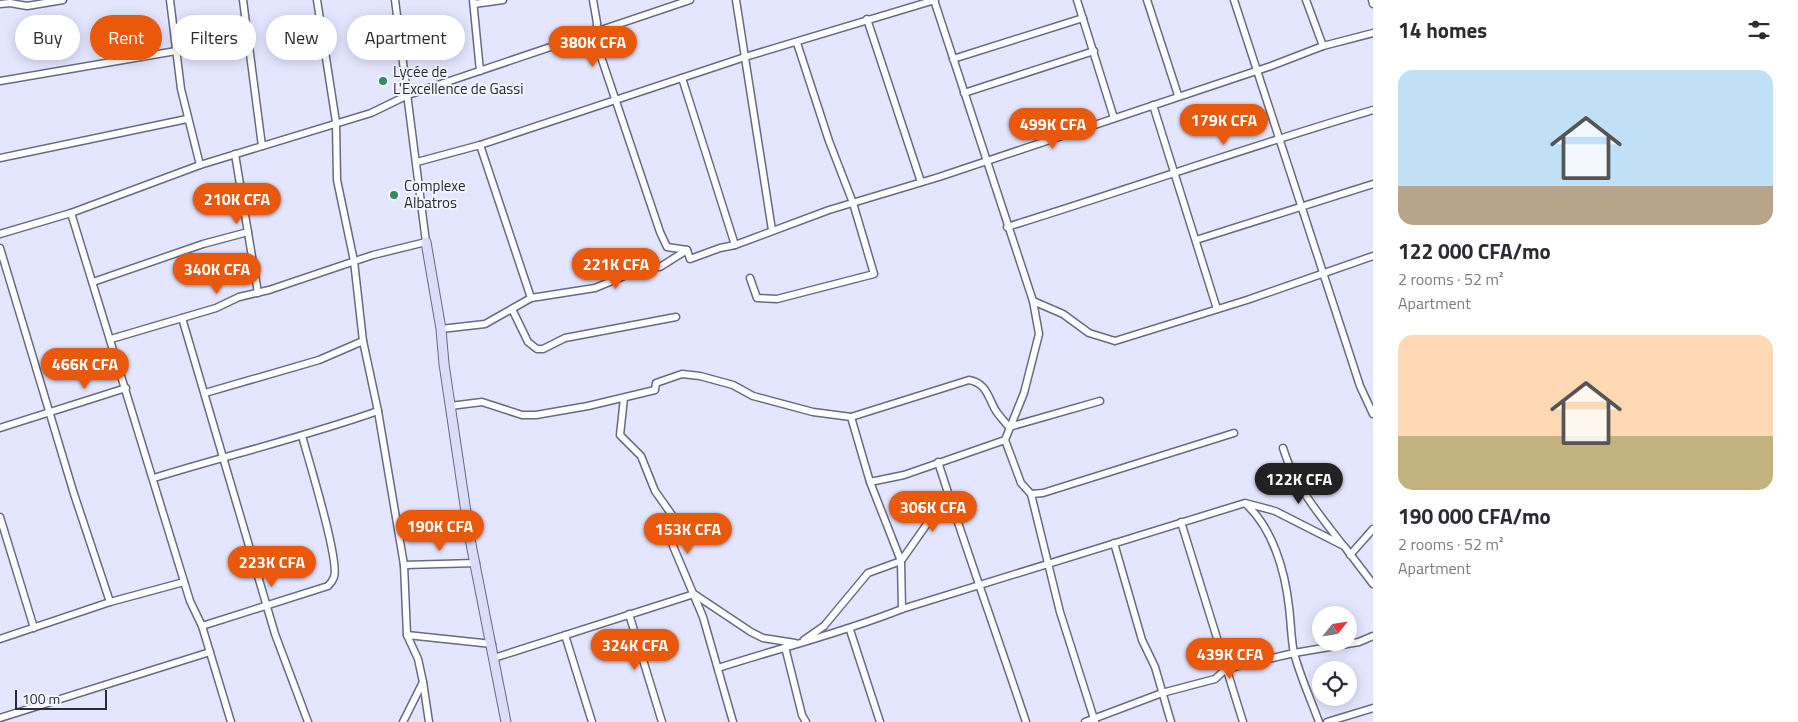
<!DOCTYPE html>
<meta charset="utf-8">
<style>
:root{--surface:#fff;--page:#f2f2f3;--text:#2b2b33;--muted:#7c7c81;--accent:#ea580c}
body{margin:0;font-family:"Titillium Web",sans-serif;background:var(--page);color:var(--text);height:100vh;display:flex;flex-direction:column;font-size:19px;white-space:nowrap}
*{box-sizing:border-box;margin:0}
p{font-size:16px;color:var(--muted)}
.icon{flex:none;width:28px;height:28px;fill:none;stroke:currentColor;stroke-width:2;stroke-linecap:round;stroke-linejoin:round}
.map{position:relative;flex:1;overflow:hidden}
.side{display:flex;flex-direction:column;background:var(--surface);width:425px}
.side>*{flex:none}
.hud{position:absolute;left:15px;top:15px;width:475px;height:45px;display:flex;gap:10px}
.needle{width:32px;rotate:60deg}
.tools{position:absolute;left:1312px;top:606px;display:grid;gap:10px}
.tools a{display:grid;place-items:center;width:45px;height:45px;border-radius:50%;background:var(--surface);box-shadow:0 2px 12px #0003;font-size:25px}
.scale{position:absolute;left:15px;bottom:12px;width:92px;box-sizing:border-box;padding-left:5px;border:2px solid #2a2b34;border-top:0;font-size:14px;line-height:18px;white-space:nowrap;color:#2a2b34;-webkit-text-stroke:4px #f3f4fe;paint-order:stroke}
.price{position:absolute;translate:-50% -42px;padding:0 11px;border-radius:18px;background:var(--accent);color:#fff;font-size:16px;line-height:32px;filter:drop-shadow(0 1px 2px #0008)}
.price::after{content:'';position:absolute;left:50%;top:30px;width:15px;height:11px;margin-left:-8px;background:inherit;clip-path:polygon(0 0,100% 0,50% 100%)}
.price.current{background:#222;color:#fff}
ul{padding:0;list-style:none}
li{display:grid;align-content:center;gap:10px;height:265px;padding:0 25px}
li span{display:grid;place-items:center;height:155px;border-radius:15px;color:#555}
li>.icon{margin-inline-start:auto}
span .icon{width:90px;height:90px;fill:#fffc;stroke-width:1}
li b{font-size:21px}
h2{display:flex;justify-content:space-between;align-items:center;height:60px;padding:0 25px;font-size:21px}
.pill{padding:0 18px;border-radius:22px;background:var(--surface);box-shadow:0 2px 12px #0003;font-size:18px;line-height:45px}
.pill.current{background:var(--accent);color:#fff}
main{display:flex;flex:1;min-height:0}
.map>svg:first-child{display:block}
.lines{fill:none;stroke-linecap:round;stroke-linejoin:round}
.street-casing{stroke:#686a80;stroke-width:9}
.secondary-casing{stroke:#686a80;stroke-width:11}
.street{stroke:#fff;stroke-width:6}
.secondary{stroke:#dcdbfa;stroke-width:9}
.poi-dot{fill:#348b60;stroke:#f3f4fe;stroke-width:2}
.labels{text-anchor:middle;stroke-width:4;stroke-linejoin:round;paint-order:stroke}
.poi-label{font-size:15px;fill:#2a2b34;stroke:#f3f4fe;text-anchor:start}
</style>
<main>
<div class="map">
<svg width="1373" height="722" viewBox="0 0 1373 722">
<rect width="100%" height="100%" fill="#e4e6ff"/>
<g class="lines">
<!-- street casing -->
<g class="street-casing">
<g id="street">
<polyline points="170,0 181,89 200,165"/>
<polyline points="243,0 262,146"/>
<polyline points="317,0 336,122 337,180 354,261 363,341 378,411 404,565 407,635 418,659 423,682 403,722"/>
<polyline points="473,0 480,71"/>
<polyline points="593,0 597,23 596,42 660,232 667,247 687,250 690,259 720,248 735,245 829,210 939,177 1271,66 1323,46 1373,33"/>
<polyline points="736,0 772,230"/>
<polyline points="934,0 1033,301 1039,334 1024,393 1005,440 1021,483 1031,494 1060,612 1095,722"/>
<polyline points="1077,0 1114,118"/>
<polyline points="1147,0 1178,95"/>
<polyline points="1234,0 1360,386 1373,414"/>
<polyline points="1306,0 1323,46"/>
<polyline points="1372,0 1373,4"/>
<polyline points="0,4 10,3 27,6 63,0"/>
<polyline points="474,4 503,0"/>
<polyline points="867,19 921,182"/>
<polyline points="953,59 1083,18"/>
<polyline points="682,78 735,245"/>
<polyline points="0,81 176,51"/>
<polyline points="964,93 1094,51"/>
<polyline points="1153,105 1217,309"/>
<polyline points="480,145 531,298"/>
<polyline points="235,154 258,293"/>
<polyline points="0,158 187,119"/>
<polyline points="417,162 480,145 745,57 935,0"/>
<polyline points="71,213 190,601 202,626 231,722"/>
<path d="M 1007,227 C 1130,189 1250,146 1373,110"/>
<polyline points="0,234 71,213 200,165 371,113 408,95 690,0"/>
<polyline points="1196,240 1373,184"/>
<polyline points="0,248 74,494 110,602"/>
<polyline points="750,278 757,298 777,299 874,274 853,203 829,141 797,43"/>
<polyline points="93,282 203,244 248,232"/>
<polyline points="1033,301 1063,314 1089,333 1115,341 1247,300 1373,256"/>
<polyline points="512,309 528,342 537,349 543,349 565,338 676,317"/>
<polyline points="182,318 275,634 308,722"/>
<polyline points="441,329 485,324 531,298 595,288 629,274 642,265 660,267 687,250"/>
<polyline points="111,339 216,308 239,297 269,290 373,255 426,242 395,0"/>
<polyline points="205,393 319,360 363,341"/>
<polyline points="624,398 620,435 641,456 655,491 672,515 673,546 703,617 733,722"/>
<path d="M 450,406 L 482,402 L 522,415 L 536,415 L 588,406 L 655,390 L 656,383 L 682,374 L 700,376 L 733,385 L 753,396 L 813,412 L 851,417 L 969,380 C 987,383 988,398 996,411 C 1000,417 1005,422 1009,427"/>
<polyline points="851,417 870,482 901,561 902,609"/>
<polyline points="1009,427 1100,401"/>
<polyline points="0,428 126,388"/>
<path d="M 1283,448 C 1294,485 1319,514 1342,544"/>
<path d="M 938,462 C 966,549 997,635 1026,722"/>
<path d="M 154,478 C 229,455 304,437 378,411"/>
<polyline points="870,482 904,475 1005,440"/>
<polyline points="1031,494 1043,493 1234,433"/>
<path d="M 1246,504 C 1273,529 1285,571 1289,607 C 1291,622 1291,639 1294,653 C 1300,676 1311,700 1319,722"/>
<polyline points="0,517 34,628"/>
<polyline points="1181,522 1243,722"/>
<polyline points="1114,543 1142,640 1155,667 1171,722"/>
<polyline points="1350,555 1373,529"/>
<polyline points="404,565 476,563"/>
<polyline points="629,614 662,722"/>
<path d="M 202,626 L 328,586 C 330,584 333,580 334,577 C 340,561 308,458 302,436"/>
<polyline points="850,630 880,722"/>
<polyline points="407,635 492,644"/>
<polyline points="565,635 592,722"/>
<polyline points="0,639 110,602 184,582"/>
<polyline points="804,640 824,626 868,573 901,561 948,494"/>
<polyline points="785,647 802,715 806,722"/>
<polyline points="494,658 694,594 751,632 763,638 795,643"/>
<path d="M 718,668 C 780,648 842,633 902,609 L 1245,503 L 1275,511 L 1344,546 L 1373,584"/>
<polyline points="423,682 429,722"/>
<polyline points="0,718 210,652"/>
<polyline points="1085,722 1162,693 1215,679 1226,669 1294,653 1359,642 1373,636"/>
<polyline points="1327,722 1373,708"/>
</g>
</g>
<!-- secondary casing -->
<g class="secondary-casing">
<polyline id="secondary" points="426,242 441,329 444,364 470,539 506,722"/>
</g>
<!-- street -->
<use href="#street" class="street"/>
<!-- secondary -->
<use href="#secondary" class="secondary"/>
</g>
<!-- markers -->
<g class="poi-dot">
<circle cx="383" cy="81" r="5"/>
<circle cx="394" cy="195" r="5"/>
</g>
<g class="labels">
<!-- poi labels -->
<g class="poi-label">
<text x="393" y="77">Lycée de<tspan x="393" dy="17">L'Excellence de Gassi</tspan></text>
<text x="404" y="191">Complexe<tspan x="404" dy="17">Albatros</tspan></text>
</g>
</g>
</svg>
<div class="tools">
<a><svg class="needle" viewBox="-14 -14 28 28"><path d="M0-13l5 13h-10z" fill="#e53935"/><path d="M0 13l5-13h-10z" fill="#7c7c81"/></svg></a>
<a><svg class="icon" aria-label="locate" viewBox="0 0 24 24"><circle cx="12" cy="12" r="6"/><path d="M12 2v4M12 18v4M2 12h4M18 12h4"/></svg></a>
</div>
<div class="scale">100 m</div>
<b class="price" style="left:593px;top:68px">380K CFA</b>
<b class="price" style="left:1224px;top:146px">179K CFA</b>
<b class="price" style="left:1053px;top:150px">499K CFA</b>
<b class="price" style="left:237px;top:225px">210K CFA</b>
<b class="price" style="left:616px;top:290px">221K CFA</b>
<b class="price" style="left:217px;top:295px">340K CFA</b>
<b class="price" style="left:85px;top:390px">466K CFA</b>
<b class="price current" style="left:1299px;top:505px">122K CFA</b>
<b class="price" style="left:933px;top:533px">306K CFA</b>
<b class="price" style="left:440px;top:552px">190K CFA</b>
<b class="price" style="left:688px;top:555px">153K CFA</b>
<b class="price" style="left:272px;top:588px">223K CFA</b>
<b class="price" style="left:635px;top:671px">324K CFA</b>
<b class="price" style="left:1230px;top:680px">439K CFA</b>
<div class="hud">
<a class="pill">Buy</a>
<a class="pill current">Rent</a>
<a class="pill">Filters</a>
<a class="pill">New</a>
<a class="pill">Apartment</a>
</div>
</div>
<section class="side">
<h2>14 homes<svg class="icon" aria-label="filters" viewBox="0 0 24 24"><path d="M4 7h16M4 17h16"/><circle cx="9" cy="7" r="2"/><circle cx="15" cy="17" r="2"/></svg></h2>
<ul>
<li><span style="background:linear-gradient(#bfe0f5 75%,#b9a48a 0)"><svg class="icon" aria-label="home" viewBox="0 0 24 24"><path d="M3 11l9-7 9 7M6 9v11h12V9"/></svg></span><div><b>122 000 CFA/mo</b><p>2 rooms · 52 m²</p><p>Apartment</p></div></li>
<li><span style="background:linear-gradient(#ffd9b3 65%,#c2b280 0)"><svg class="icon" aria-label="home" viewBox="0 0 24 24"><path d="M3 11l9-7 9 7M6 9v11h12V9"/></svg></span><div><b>190 000 CFA/mo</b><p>2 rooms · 52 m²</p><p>Apartment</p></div></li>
</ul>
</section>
</main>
